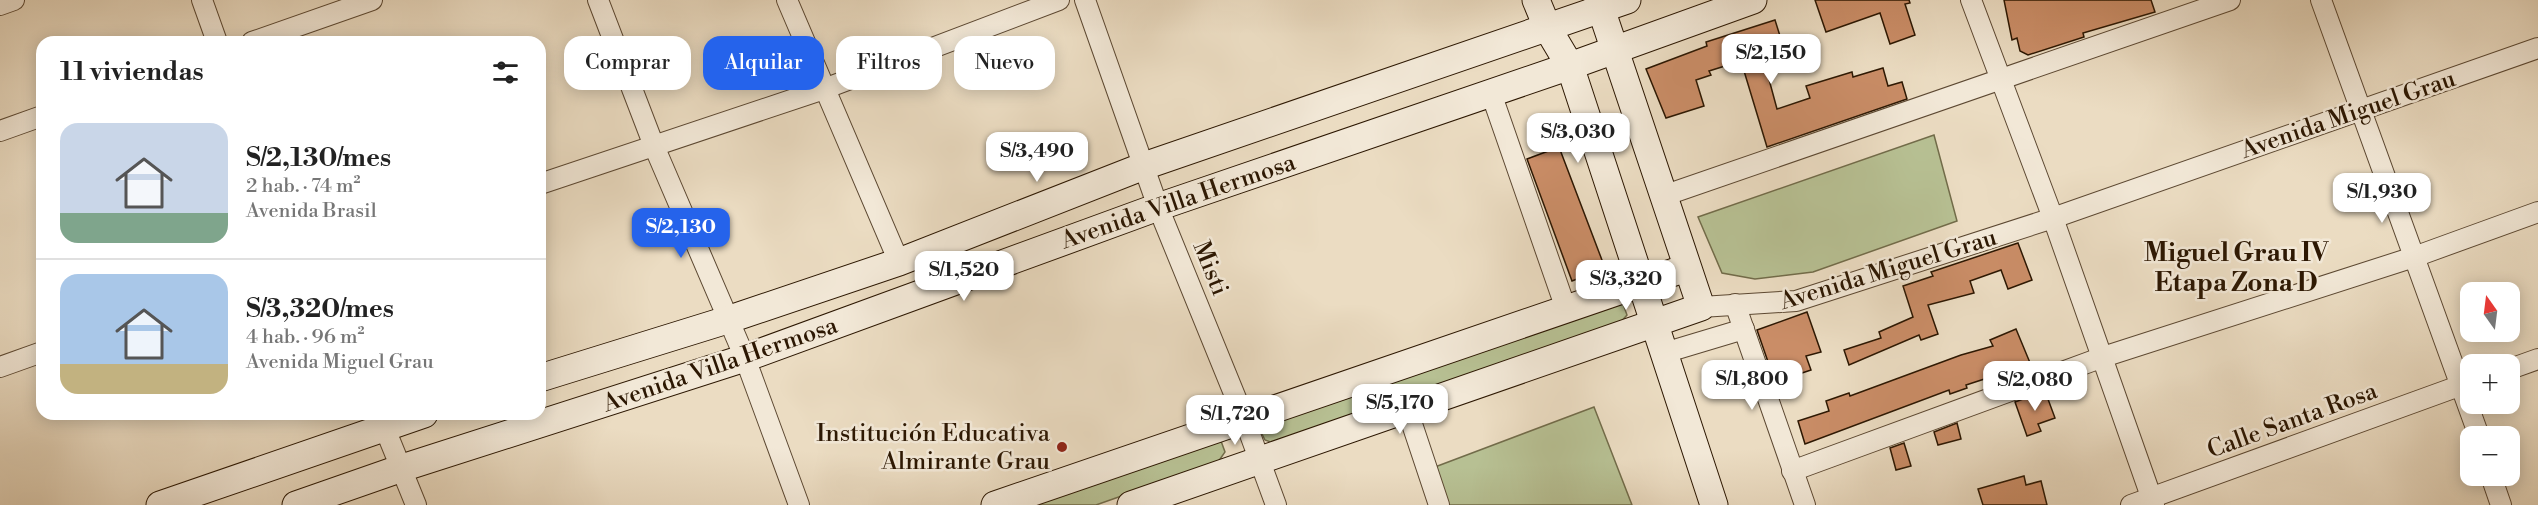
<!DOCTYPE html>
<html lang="es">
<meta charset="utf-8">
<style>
:root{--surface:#fff;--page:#f6f6f6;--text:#222;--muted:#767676;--line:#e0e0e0;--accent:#2563eb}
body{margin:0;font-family:"Libre Bodoni",serif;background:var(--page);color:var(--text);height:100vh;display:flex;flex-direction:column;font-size:22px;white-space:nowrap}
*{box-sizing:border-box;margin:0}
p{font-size:20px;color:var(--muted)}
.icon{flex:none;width:33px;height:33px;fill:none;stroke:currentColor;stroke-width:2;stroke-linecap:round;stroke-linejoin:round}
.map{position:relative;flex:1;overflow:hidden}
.sheet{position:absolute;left:36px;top:36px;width:510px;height:384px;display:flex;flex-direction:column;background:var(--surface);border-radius:18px;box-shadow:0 3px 15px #0003}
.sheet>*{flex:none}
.hud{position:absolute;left:564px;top:36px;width:570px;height:54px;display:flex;gap:12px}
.needle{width:39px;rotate:346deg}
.tools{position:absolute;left:2460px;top:282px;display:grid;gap:12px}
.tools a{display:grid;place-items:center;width:60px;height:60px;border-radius:12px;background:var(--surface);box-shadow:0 3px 15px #0003;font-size:30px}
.price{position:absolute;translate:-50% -51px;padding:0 14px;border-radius:12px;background:#fff;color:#222;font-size:20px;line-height:39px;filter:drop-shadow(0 2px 3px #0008)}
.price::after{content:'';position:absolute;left:50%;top:36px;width:18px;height:14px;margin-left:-9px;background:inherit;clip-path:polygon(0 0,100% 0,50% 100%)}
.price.active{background:var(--accent);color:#fff}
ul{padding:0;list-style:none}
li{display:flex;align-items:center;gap:18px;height:150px;padding:0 24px}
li+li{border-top:2px solid var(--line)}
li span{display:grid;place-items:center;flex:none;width:168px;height:120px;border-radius:18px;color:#555}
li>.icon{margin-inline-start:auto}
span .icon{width:72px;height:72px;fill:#fffc;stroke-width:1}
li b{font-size:26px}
h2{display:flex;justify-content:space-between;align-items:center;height:72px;padding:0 24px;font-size:26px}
.tag{padding:0 21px;border-radius:18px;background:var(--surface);box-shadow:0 3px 15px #0003;font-size:21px;line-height:54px}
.tag.active{background:var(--accent);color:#fff}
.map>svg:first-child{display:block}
.green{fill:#b7c093;stroke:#726c4a;stroke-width:1.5}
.building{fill:#ca8d67;stroke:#2c1702;stroke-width:1.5}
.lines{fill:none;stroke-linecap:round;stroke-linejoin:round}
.street-casing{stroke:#5c4832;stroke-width:22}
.secondary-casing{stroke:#2c1702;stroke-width:29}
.street{stroke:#f2e8d7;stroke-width:20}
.secondary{stroke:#f2e8d7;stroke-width:27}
.poi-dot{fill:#8f2418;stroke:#f2e8d7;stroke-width:2}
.labels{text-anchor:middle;stroke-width:5;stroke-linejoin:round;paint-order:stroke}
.street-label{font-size:24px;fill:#2c1702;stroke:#f2e8d7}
.poi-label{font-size:24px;fill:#2c1702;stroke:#f2e8d7;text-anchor:end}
.neighbourhood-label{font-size:26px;font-weight:bold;fill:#2c1702;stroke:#f2e8d7}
</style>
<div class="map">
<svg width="2538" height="505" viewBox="0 0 2538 505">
<rect width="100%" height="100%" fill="#ebdcc2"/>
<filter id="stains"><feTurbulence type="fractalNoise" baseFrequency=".00333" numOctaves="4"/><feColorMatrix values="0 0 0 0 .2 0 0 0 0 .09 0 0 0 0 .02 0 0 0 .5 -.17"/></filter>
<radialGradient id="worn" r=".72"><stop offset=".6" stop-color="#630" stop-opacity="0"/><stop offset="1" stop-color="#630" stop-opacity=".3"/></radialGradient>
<!-- green -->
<g class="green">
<polygon points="1934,135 1957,221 1813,272 1755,279 1722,273 1698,217"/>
<polygon points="1612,301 1623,304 1627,315 1618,325 1276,444 1265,440 1260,430 1269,418"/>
<polygon points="1594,407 1632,505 1439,505 1427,470"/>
<polygon points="1221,441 1225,452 1218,462 1096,505 1019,505"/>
</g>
<!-- building -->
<g class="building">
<polygon points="1815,0 1909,0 1910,3 1905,4 1915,35 1890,44 1880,13 1826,32"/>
<polygon points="2004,0 2151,0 2155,12 2083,33 2084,37 2028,55 2020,51 2017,38 2012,40"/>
<polygon points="1775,20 1789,65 1767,72 1777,109 1810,98 1806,86 1852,72 1853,77 1883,68 1888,86 1902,82 1907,99 1767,147 1741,61 1709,71 1711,75 1696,80 1704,106 1666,118 1646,69 1707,46 1706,42"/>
<polygon points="1559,147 1605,268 1572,281 1527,159"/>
<polygon points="2018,243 2032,280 2008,289 2001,270 1970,281 1974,293 1928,305 1938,334 1921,340 1919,335 1849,365 1844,350 1881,338 1879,332 1913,317 1903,286 1933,276 1931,272"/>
<polygon points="1807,312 1821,352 1806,356 1811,370 1775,382 1757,330"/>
<polygon points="2016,329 2033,370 2007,379 2003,373 1966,385 1967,388 1950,394 1949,390 1805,444 1798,421 1829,411 1826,401 1849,393 1850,396 1961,355 1993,346 1990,340"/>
<polygon points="2045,391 2055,418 2038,424 2041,431 2027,436 2015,402"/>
<polygon points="1957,423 1961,439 1938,445 1934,432"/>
<polygon points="1904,443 1911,466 1896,470 1890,448"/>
<polygon points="2024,476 2026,485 2041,481 2047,505 1983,505 1978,489"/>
</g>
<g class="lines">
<!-- street casing -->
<g class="street-casing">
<g id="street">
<polyline points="202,0 217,42"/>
<polyline points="598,0 654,146 745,358 799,505"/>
<polyline points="787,0 899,262"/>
<polyline points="1085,0 1158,207 1244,418 1276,505"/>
<polyline points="1971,0 2053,218 2154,505"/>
<polyline points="2321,0 2479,436"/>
<polyline points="0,5 14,0"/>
<polyline points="252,42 372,0"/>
<polyline points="1491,93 1566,309"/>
<polyline points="0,131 42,116"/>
<polyline points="540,184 824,89 1059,0"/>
<polyline points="1663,196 2230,0"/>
<polyline points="1735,304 1805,505"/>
<polyline points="1701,307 1796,301 2053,218 2538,48"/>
<polyline points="1664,353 1744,329"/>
<polyline points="0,367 42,352"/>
<polyline points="2510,369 2538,359"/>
<polyline points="1407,409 1439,505"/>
<polyline points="379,414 416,505"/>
<polyline points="1792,471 2103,357 2414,257 2538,212"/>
<polyline points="2491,476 2501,505"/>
<polyline points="2131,505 2470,382"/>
</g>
</g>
<!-- secondary casing -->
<g class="secondary-casing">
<g id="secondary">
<polyline points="1536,0 1548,29 1570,66 1714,505"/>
<polyline points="540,378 727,320 899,262 1144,166 1627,0"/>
<polyline points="160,505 424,414"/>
<polyline points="296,505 402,468 745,358 1158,207 1570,66 1753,0"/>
<polyline points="995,505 1686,268"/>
<polyline points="1131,505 1701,307 1598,0"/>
</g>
</g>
<!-- street -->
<use href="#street" class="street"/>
<!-- secondary -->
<use href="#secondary" class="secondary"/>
</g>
<!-- markers -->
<circle class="poi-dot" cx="1062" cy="447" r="6"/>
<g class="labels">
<!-- street labels -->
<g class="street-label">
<text transform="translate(2348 114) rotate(-19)" y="8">Avenida Miguel Grau</text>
<text transform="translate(1178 201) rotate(-19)" y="8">Avenida Villa Hermosa</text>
<text transform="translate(1211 268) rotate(68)" y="8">Misti</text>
<text transform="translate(1888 269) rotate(-17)" y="8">Avenida Miguel Grau</text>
<text transform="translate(720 364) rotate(-19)" y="8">Avenida Villa Hermosa</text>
<text transform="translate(2292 420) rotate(-20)" y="8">Calle Santa Rosa</text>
</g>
<!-- poi labels -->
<g class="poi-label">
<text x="1050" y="441">Institución Educativa<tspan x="1050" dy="28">Almirante Grau</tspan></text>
</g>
<!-- neighbourhood labels -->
<g class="neighbourhood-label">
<text x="2236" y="261">Miguel Grau IV<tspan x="2236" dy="30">Etapa Zona D</tspan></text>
</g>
</g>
<rect width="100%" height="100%" filter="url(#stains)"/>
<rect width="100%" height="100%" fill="url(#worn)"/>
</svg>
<div class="tools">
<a><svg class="needle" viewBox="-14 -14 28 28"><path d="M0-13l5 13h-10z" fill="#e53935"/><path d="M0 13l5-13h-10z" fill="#767676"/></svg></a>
<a>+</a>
<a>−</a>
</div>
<b class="price" style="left:1771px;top:85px">S/2,150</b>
<b class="price" style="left:1578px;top:164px">S/3,030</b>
<b class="price" style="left:1037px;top:183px">S/3,490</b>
<b class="price" style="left:2382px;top:224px">S/1,930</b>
<b class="price active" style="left:681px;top:259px">S/2,130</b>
<b class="price" style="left:964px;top:302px">S/1,520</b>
<b class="price" style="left:1626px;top:311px">S/3,320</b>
<b class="price" style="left:1752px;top:411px">S/1,800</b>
<b class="price" style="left:2035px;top:412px">S/2,080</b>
<b class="price" style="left:1400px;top:435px">S/5,170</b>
<b class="price" style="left:1235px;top:446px">S/1,720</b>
<div class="hud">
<a class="tag">Comprar</a>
<a class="tag active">Alquilar</a>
<a class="tag">Filtros</a>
<a class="tag">Nuevo</a>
</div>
<section class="sheet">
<h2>11 viviendas<svg class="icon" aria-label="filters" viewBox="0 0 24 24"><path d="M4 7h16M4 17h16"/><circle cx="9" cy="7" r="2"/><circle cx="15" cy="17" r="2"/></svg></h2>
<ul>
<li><span style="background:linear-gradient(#c9d6e8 75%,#7fa58c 0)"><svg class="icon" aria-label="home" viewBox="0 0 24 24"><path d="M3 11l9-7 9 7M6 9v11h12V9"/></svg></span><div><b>S/2,130/mes</b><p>2 hab. · 74 m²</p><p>Avenida Brasil</p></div></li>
<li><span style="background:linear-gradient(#a9c7e8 75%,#c2b280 0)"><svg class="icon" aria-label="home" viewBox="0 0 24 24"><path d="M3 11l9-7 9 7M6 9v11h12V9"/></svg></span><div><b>S/3,320/mes</b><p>4 hab. · 96 m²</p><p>Avenida Miguel Grau</p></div></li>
</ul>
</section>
</div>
